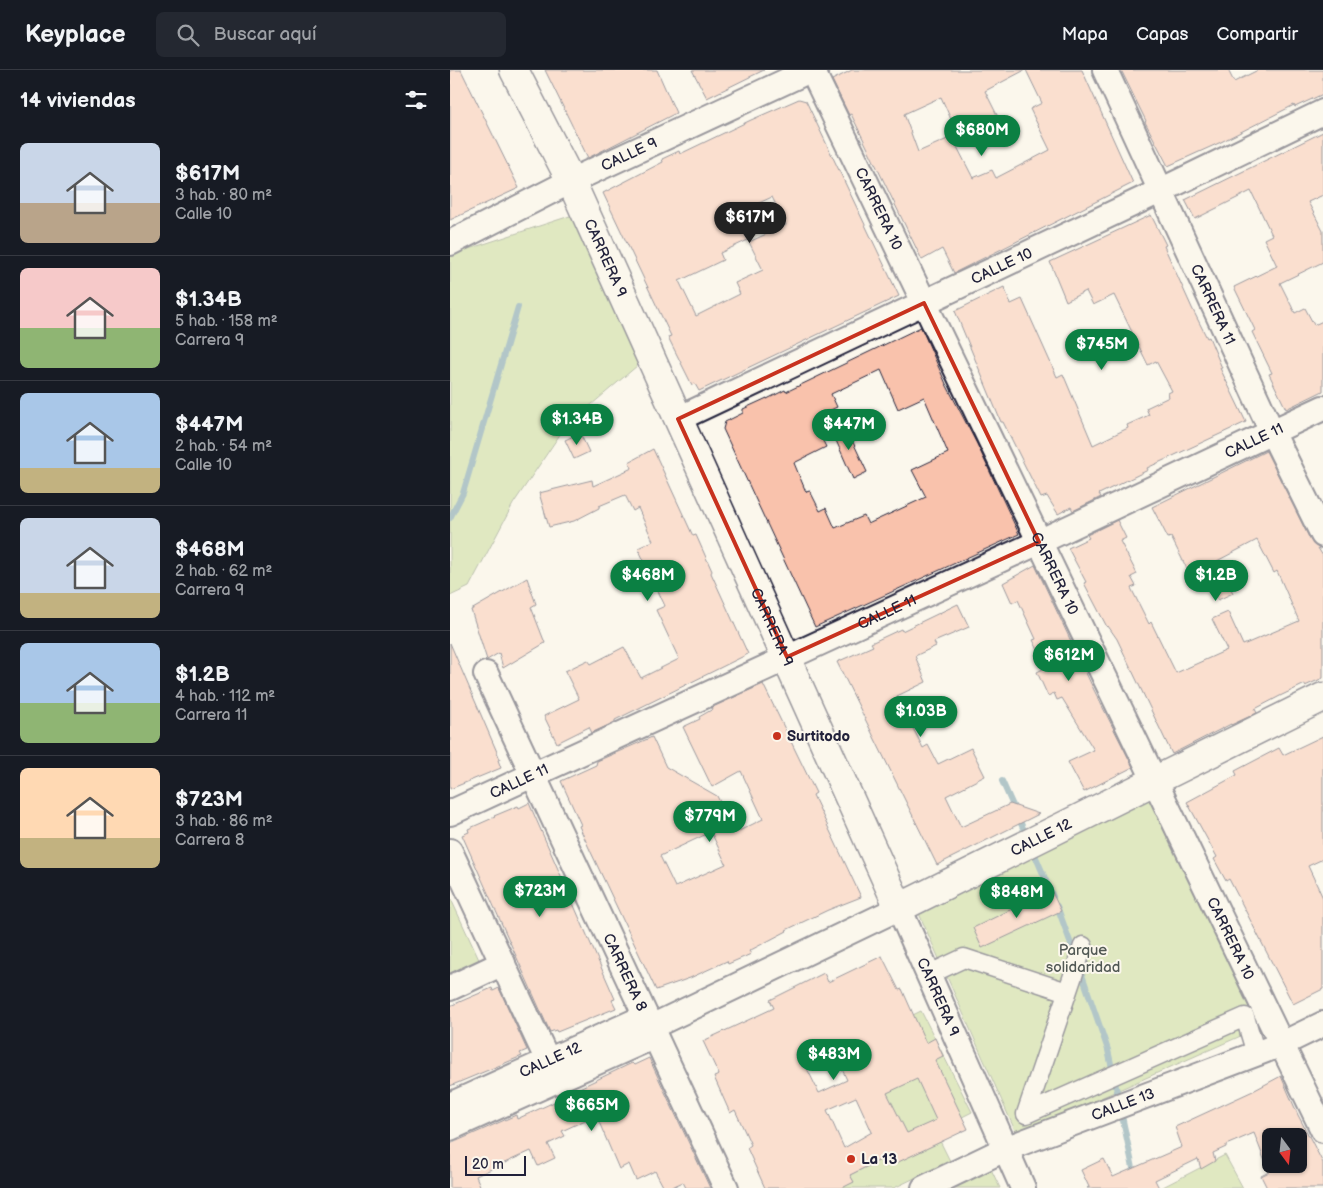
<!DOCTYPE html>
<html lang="es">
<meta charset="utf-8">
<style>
:root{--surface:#171b24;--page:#242831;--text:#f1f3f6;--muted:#9ea1a6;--line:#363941;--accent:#0b8043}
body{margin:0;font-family:"Balsamiq Sans",sans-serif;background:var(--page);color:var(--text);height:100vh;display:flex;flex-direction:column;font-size:19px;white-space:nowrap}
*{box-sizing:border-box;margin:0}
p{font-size:16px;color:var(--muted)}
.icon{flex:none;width:28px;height:28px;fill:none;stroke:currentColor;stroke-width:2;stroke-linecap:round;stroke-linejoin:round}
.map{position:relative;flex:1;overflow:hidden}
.sheet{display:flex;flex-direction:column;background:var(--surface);width:450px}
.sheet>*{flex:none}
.needle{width:32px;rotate:165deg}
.controls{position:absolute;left:812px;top:1058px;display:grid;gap:10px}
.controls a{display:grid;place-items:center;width:45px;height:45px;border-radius:8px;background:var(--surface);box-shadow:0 1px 4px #0004;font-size:25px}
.scale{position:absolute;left:15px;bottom:12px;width:61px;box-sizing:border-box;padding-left:5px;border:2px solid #22223b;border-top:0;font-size:14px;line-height:18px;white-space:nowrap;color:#22223b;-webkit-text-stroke:4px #fbf7ec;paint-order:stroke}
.price{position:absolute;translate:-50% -42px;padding:0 11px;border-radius:18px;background:var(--accent);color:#fff;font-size:16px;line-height:32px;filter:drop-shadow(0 1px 2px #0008)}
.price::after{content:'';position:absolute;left:50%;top:30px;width:15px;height:11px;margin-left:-8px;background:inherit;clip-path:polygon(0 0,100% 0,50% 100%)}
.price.current{background:#222;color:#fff}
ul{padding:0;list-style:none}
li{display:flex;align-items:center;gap:15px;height:125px;padding:0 20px}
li+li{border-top:1px solid var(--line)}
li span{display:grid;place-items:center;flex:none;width:140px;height:100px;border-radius:8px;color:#555}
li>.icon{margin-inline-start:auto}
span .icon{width:60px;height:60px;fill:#fffc;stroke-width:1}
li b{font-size:21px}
h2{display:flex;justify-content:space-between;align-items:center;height:60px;padding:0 20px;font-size:21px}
header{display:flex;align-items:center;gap:30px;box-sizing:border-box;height:70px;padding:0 25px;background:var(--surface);border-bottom:1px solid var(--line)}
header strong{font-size:24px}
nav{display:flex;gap:28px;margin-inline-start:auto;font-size:18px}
.search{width:350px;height:45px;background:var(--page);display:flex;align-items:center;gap:12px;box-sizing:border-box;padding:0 18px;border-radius:8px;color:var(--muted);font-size:19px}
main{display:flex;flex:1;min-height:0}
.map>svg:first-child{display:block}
.green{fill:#bed68d;stroke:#707c64}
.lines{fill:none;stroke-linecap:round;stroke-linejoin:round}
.stream{stroke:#5a8a9c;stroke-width:6}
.building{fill:#f9c2ac;stroke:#22223b;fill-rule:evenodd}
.pedestrian-casing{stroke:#22223b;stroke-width:21}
.minor-casing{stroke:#22223b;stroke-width:28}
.secondary-casing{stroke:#22223b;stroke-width:31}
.pedestrian{stroke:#fbf7ec;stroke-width:18}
.minor{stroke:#fbf7ec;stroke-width:24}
.secondary{stroke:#fbf7ec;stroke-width:28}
.marked{fill:none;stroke:#c8321e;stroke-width:4;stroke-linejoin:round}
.poi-dot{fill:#c8321e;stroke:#fbf7ec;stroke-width:2}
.labels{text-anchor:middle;stroke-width:4;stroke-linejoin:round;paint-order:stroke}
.street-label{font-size:15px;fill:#22223b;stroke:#fbf7ec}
.poi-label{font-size:15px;font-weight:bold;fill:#22223b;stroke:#fbf7ec;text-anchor:start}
.park-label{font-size:15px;fill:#515854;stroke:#fbf7ec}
</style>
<header>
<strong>Keyplace</strong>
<div class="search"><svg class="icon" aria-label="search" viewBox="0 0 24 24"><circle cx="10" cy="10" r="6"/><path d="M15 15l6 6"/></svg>Buscar aquí</div>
<nav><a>Mapa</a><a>Capas</a><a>Compartir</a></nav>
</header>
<main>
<section class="sheet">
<h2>14 viviendas<svg class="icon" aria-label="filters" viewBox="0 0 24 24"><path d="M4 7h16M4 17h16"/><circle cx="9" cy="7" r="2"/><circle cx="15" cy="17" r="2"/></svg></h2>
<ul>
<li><span style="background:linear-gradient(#c9d6e8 60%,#b9a48a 0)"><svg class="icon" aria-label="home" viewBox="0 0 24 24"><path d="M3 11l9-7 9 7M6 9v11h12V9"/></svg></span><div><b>$617M</b><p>3 hab. · 80 m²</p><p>Calle 10</p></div></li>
<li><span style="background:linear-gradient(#f6c9c9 60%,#8fb573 0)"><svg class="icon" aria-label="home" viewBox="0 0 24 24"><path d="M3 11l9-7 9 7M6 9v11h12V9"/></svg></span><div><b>$1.34B</b><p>5 hab. · 158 m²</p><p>Carrera 9</p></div></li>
<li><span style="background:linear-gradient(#a9c7e8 75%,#c2b280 0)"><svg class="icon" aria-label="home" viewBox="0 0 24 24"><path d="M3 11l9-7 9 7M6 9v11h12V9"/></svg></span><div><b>$447M</b><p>2 hab. · 54 m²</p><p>Calle 10</p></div></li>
<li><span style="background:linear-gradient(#c9d6e8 75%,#c2b280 0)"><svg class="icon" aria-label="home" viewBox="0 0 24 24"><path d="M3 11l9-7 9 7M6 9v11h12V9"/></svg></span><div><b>$468M</b><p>2 hab. · 62 m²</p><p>Carrera 9</p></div></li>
<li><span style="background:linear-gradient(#a9c7e8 60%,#8fb573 0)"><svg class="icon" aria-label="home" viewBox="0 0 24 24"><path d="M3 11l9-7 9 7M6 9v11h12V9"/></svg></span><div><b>$1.2B</b><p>4 hab. · 112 m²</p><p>Carrera 11</p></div></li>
<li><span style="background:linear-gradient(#ffd9b3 70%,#c2b280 0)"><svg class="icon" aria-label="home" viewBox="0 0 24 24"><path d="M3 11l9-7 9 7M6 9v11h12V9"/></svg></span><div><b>$723M</b><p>3 hab. · 86 m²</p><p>Carrera 8</p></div></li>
</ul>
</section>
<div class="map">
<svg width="873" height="1118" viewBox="0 0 873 1118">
<rect width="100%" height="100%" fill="#fbf7ec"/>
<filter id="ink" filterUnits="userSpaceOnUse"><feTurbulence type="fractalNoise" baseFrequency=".02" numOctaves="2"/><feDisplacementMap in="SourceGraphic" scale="10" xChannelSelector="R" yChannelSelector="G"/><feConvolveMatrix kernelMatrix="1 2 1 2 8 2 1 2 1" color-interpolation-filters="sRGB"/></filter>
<g filter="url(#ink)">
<!-- green -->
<g class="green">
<polygon points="123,145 194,290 115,357 63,434 19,517 0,526 0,185"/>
<polygon points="698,714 811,957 567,1065 459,821"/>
<polygon points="0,827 31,894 0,908"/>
<polygon points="471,941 522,1042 461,1073 410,971"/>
<polygon points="486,1063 500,1091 444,1118 373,1118"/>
<polygon points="775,1085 793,1118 711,1118"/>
<polygon points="539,1095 550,1118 488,1118"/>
</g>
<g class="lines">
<!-- stream -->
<g class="stream">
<polyline points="0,448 13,423 68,237"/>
<polyline points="552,711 577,767"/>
<polyline points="582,778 603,827"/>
<polyline points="607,836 625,885"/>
<polyline points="630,899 658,980 669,1031"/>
<polyline points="671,1041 684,1103 683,1118"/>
</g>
</g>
<!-- building -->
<g class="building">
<polygon points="0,0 11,0 69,118 0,150"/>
<polygon points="95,0 207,0 226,43 138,88"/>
<polygon points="242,0 314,0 257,28"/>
<polygon points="402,0 575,0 535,21 551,53 512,74 491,27 454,44 468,82 502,67 523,108 542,100 546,108 600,80 580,39 592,33 576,0 632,0 683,113 504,203 492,179 472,190 401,44 399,45 382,10"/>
<polygon points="671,0 778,0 784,12 808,0 873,0 873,24 845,37 844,35 769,73 718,96 695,52 696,51"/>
<path d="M 349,29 L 356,31 L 449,226 L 249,321 L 245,314 L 242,315 L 218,267 L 221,266 L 153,123 L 213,92 L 212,89 L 229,81 L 230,84 L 301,50 ZM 322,127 L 336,155 L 299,172 L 313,200 L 285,213 L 290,224 L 246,246 L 229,211 L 273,190 L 270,183 L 298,170 L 285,144 Z"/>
<polygon points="873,62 873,125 858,132 873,161 873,192 830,213 845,243 855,238 864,255 873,251 873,321 836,339 819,304 822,303 802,262 805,260 784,217 827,196 814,169 822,165 801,121 745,149 735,130"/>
<polygon points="701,145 716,175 714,176 742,238 757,268 759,267 772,298 770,298 796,352 697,398 698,400 649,424 651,427 623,441 621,437 608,444 597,426 591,428 553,352 551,352 505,241 554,217 561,234 572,229 607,307 613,304 643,375 678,358 677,355 699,345 696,338 719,327 718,323 722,321 706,291 698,295 664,225 643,235 636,221 616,231 600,192"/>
<path d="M 471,257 L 496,314 L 527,374 L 569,464 L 365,557 L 273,359 L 275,352 L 293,343 L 293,339 L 317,328 L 317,329 L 335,320 L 336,322 ZM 431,300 L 448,339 L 474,327 L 498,383 L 462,400 L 476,427 L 418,454 L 414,446 L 385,458 L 376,438 L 370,441 L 360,421 L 356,422 L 344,393 L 376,377 L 368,361 L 379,355 L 372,344 L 387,337 L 381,324 Z"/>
<polygon points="394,353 417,402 403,409 381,359"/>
<polygon points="130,363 139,382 124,389 115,370"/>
<polygon points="203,379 243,466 246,465 262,501 261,503 298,584 165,650 165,652 142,663 139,657 107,673 94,646 129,629 115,601 138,590 141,594 174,577 191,608 229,589 206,540 215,536 188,478 203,471 188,438 183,441 175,425 149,436 149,438 124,451 99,457 89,423 142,410 143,416 182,398 179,392"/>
<polygon points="816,381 861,471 868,478 873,486 873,608 855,616 855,614 830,626 805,639 807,643 781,655 781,654 722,684 667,569 658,556 657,557 634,513 636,512 618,478 639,468 637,465 667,450 676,468 670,471 687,504 681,507 686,516 681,518 699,554 701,552 726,603 777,580 762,549 778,542 793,575 849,551 827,501 824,503 807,470 767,491 783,523 768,530 759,513 747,519 721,467 718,468 702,437"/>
<polygon points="585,495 644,620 683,697 634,722 618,692 644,680 612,628 607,630 604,623 598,626 587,602 593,599 587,588 591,586 583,570 586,569 568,530 562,533 553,513"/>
<polygon points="77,508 86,534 81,537 95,573 53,598 49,583 37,590 21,540"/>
<polygon points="508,534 519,557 484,572 486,576 465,586 476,612 447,626 473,678 478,675 488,694 521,678 535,706 496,726 511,757 560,734 589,744 487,795 387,592 423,576 421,573 451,559 452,561"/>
<polygon points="0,573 50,689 48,690 51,698 0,719"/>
<path d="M 313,614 L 366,723 L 363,725 L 411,827 L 378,840 L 336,860 L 337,861 L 299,881 L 301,884 L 278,894 L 277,891 L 240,908 L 206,920 L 139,778 L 129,756 L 131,755 L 111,711 L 146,695 L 147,691 L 154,688 L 202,667 L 216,697 L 267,726 L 285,763 L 313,749 L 291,701 L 262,717 L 233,657 L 250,649 L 249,647 L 263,639 L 262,637 ZM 261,762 L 276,794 L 225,817 L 210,786 Z"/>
<polygon points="873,666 873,789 858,796 873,828 873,919 843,934 790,830 779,809 776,811 764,789 767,787 737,732 787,705 785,701 829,678 833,685"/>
<polygon points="79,733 165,929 162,930 166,938 107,962 106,960 100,962 12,765 19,762 18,759 45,747 44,746 68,736 69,738"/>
<polygon points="601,820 611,841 532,878 523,858"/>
<path d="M 432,886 L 449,920 L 452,919 L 476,973 L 485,968 L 493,986 L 485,990 L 518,1059 L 442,1095 L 438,1086 L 400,1105 L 404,1112 L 392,1118 L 315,1118 L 297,1078 L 301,1075 L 285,1040 L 280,1043 L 264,1007 L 269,1005 L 253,971 L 324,938 L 320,930 L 374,903 L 378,912 ZM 381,975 L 397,1010 L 369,1023 L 352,988 ZM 467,1009 L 486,1050 L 457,1063 L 437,1023 ZM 406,1027 L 422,1062 L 394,1078 L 377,1040 Z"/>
<polygon points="42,918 43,921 49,918 77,980 70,983 72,986 0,1016 0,936"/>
<polygon points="199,988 260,1118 236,1118 233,1112 220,1118 214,1118 205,1101 186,1110 179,1094 169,1099 146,1045 112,1061 115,1066 98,1074 105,1088 88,1096 81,1081 26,1106 31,1118 0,1118 0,1074 66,1045 67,1049 124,1023 123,1021 182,993 184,995"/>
<path d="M 831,1006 L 848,1045 L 873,1093 L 873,1118 L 817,1118 L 811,1106 L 819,1102 L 804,1063 L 776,1075 L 776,1077 L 763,1083 L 765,1091 L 751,1099 L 748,1089 L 705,1110 L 709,1118 L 637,1118 L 639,1117 L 631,1100 L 654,1089 L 663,1107 L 732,1077 L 725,1057 L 803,1021 ZM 821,1066 L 849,1066 L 849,1094 L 821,1094 Z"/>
</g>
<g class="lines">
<!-- pedestrian casing -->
<g class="pedestrian-casing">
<g id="pedestrian">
<polyline points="633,876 576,1044 795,947 806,984"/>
<polyline points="480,904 514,888 617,922"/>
</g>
</g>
<!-- minor casing -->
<g class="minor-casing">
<g id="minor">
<path id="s1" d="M 362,0 L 873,1060"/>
<path id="s2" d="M 655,0 L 822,362 L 873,465"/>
<path id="s3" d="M 0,173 L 121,111 L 360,0"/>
<path id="s4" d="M 228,349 L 710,121 L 873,42"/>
<path id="s5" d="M 36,604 L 276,1118"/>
<path id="s6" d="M 0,743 L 589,472 L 873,338"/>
<polyline points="0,781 98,991"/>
<polyline points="0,918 53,893"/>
<path id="s7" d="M 0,1035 L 186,951 L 201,957"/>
<path id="s8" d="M 0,1058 L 196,970 L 201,957 L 449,838 L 573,1118"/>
<path id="s9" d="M 474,1118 L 555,1079 L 832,974 L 873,954"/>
</g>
</g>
<!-- secondary casing -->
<g class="secondary-casing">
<g id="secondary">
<path id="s10" d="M 64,0 L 121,111 L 449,838 L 873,627"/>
</g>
</g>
<!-- pedestrian -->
<use href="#pedestrian" class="pedestrian"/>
<!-- minor -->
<use href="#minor" class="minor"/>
<!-- secondary -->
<use href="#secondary" class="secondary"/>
</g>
</g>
<!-- marked area -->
<path d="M0 0H873V1118H0ZM 474,233 L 589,472 L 337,587 L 228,349 Z" fill="#fbf7ec" fill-opacity=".55" fill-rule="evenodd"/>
<path class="marked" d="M 474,233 L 589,472 L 337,587 L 228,349 Z"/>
<!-- markers -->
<g class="poi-dot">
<circle cx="327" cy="666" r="5"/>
<circle cx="401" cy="1089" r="5"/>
</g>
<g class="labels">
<!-- street labels -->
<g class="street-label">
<text dy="5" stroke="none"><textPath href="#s3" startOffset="200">CALLE 9</textPath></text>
<text dy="5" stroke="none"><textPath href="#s1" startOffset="154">CARRERA 10</textPath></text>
<text dy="5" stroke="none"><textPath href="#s10" startOffset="209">CARRERA 9</textPath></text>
<text dy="5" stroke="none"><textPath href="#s4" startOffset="358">CALLE 10</textPath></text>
<text dy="5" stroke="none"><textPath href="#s2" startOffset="258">CARRERA 11</textPath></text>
<text dy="5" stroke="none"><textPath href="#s6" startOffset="886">CALLE 11</textPath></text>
<text dy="5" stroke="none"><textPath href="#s1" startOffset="559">CARRERA 10</textPath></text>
<text dy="5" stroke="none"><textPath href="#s6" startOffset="481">CALLE 11</textPath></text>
<text dy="5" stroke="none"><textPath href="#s10" startOffset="614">CARRERA 9</textPath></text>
<text dy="5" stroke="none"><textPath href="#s6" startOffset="76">CALLE 11</textPath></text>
<text dy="5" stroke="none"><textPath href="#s10" startOffset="1081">CALLE 12</textPath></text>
<text dy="5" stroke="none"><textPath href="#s1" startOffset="964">CARRERA 10</textPath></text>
<text dy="5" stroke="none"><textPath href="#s5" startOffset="329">CARRERA 8</textPath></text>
<text dy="5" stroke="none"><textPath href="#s8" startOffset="601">CARRERA 9</textPath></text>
<text dy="5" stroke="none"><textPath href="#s7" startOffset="110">CALLE 12</textPath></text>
<text dy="5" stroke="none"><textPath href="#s9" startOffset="216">CALLE 13</textPath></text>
</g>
<!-- poi labels -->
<g class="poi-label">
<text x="337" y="671">Surtitodo</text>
<text x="411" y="1094">La 13</text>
</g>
<!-- park labels -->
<g class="park-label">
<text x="633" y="885">Parque<tspan x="633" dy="17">solidaridad</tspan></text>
</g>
</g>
</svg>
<div class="controls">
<a><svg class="needle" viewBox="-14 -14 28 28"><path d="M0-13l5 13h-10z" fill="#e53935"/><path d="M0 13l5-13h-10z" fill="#9ea1a6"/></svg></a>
</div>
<div class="scale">20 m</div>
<b class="price" style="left:532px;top:87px">$680M</b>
<b class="price current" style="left:300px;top:174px">$617M</b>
<b class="price" style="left:652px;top:301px">$745M</b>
<b class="price" style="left:127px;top:376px">$1.34B</b>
<b class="price" style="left:399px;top:381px">$447M</b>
<b class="price" style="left:198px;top:532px">$468M</b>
<b class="price" style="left:766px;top:532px">$1.2B</b>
<b class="price" style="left:619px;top:612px">$612M</b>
<b class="price" style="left:471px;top:668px">$1.03B</b>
<b class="price" style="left:260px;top:773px">$779M</b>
<b class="price" style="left:90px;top:848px">$723M</b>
<b class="price" style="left:567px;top:849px">$848M</b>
<b class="price" style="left:384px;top:1011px">$483M</b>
<b class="price" style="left:142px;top:1062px">$665M</b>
</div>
</main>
